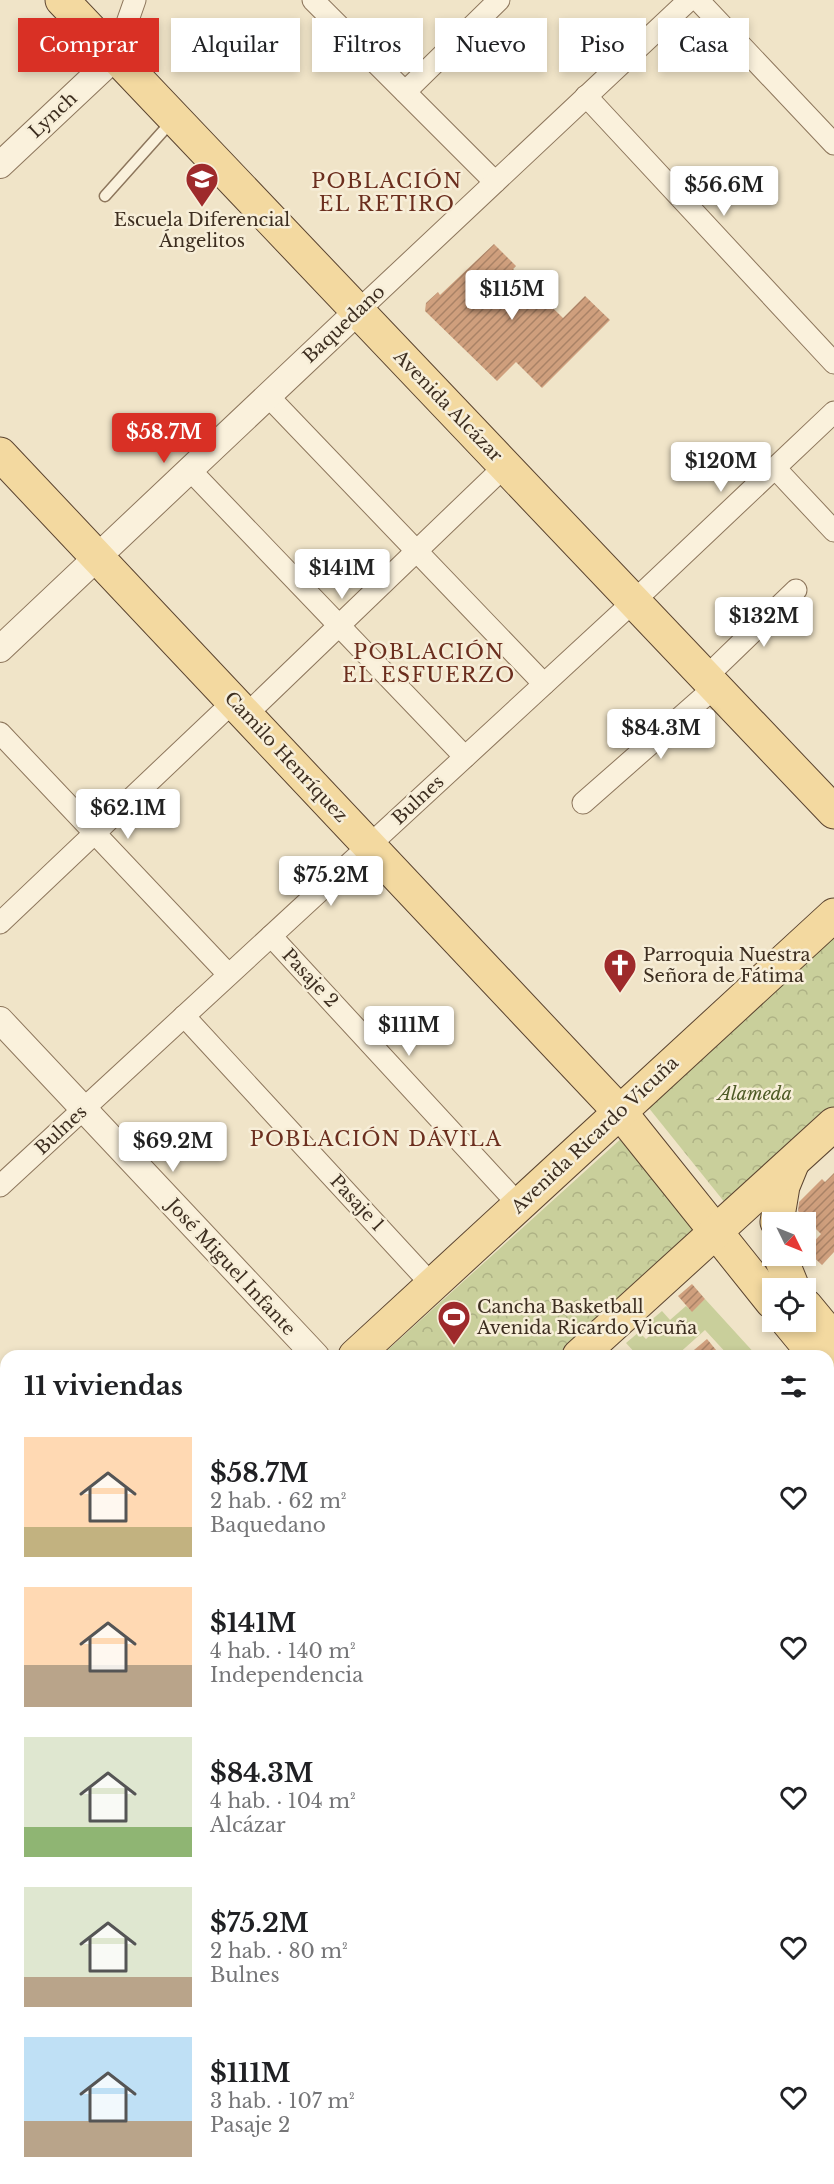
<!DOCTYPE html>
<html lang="es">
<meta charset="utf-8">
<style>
:root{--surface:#fff;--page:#f6f6f6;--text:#202124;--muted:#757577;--accent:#d93025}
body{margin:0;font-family:"Libre Baskerville",serif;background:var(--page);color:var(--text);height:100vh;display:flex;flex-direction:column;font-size:22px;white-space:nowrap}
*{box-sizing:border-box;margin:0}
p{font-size:20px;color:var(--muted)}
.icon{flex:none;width:33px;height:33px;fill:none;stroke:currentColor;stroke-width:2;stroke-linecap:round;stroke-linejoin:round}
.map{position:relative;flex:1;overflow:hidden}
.sheet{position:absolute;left:0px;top:1350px;width:834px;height:834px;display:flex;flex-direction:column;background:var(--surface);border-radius:18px 18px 0 0;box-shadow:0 3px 9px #0003}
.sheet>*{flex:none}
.banner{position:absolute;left:18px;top:18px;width:798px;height:54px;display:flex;gap:12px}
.needle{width:39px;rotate:133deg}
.fabs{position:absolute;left:762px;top:1212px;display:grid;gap:12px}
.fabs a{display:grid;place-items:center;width:54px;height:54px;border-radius:0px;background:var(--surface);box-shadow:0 3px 9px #0003;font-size:30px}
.price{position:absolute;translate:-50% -51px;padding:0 14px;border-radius:6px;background:#fff;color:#222;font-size:20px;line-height:39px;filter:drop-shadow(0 2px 3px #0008)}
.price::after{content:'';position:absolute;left:50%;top:36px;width:18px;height:14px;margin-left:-9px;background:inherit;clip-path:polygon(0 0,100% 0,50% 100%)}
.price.current{background:var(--accent);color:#fff}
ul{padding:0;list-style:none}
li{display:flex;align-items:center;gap:18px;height:150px;padding:0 24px}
li span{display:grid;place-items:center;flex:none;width:168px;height:120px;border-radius:0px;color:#555}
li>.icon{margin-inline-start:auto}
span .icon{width:72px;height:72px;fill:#fffc;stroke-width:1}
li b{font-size:26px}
h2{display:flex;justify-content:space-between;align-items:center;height:72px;padding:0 24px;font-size:26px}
.tag{padding:0 21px;border-radius:0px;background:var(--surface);box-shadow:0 3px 9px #0003;font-size:21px;line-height:54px}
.tag.current{background:var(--accent);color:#fff}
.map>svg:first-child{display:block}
.green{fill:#c9cf9b}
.forest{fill:url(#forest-crowns)}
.water{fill:url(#water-waves);stroke:#6f938a;stroke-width:1.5}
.building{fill:url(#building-hatch)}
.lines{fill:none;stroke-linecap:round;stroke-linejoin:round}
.service-casing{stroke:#8d765c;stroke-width:13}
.minor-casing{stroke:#8d765c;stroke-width:23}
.tertiary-casing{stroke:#8d765c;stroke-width:28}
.primary-casing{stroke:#5b4430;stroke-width:35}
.service{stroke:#faf1dc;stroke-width:10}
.minor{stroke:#faf1dc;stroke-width:21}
.tertiary{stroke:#faf1dc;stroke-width:26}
.primary{stroke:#f3d9a0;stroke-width:33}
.labels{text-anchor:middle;stroke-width:5;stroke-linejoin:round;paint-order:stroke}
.street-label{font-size:18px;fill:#3d2e20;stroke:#f7eed8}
.poi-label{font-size:18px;fill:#3d2e20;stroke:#f7eed8;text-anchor:start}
.park-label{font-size:18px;font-style:italic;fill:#4d5a26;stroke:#f7eed8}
.neighbourhood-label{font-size:20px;letter-spacing:1.5px;fill:#6b2e1e;stroke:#f7eed8}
</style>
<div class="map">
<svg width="834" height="2184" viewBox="0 0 834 2184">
<defs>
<pattern id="forest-crowns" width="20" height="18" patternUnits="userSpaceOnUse" patternTransform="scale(1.5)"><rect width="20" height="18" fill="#c9cf9b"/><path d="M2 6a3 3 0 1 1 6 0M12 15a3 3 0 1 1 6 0" fill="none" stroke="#aeb285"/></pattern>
<pattern id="water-waves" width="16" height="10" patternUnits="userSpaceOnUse" patternTransform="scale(1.5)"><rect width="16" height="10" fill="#a9c4bc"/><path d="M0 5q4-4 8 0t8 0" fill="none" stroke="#8ba098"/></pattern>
<pattern id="building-hatch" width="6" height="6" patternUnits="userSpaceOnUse" patternTransform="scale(1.5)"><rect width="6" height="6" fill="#cf9f7d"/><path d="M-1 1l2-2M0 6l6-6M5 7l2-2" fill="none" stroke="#a98266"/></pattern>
</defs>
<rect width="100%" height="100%" fill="#f0e4c8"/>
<!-- green -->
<g class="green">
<polygon points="705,1299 757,1356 729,1356 705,1330 676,1356 638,1356 626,1343 639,1332 646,1339 656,1330 649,1322 662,1311 670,1320 686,1306 692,1311"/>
<polygon points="834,1445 834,1551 828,1557 828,1452"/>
</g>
<!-- forest -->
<g class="forest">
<polygon points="834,927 834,1115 730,1209 644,1102"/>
<polygon points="624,1136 703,1234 570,1356 381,1356"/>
<polygon points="834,1614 834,1834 828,1827 828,1620"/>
<polygon points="6,1695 6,1873 0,1879 0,1700"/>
</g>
<!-- water -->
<polygon class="water" points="834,1666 834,1803 828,1797 828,1675"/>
<!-- building -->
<g class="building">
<polygon points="494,244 516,266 513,269 563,318 585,296 610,320 542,388 516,362 497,381 425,311 426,303 438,292 440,295"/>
<polygon points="834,1173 834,1252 822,1265 806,1250 821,1234 798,1211 799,1202 822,1179 825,1182"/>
<polygon points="692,1284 705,1299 692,1312 678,1296"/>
<polygon points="707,1339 721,1356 687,1356"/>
</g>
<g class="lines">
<!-- service casing -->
<g class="service-casing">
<g id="service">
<polyline points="105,196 172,121"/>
<polyline points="0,1603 6,1603"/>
<polyline points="0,1645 6,1646"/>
<polyline points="0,2143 6,2149"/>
<polyline points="16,2184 17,2178"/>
</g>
</g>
<!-- minor casing -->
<g class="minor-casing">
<g id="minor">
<polyline points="313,0 495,182"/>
<polyline points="698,0 834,144"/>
<polyline points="115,57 135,0"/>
<polyline points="405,92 499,0"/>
<polyline points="586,96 834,363"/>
<polyline points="358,311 689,0"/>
<polyline points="268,396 544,684"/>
<polyline points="775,468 834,531"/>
<polyline points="190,470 465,757"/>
<polyline points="706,677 796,590"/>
<polyline points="246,715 505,466"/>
<polyline points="0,733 228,974"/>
<polyline points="583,803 715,687"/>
<polyline points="0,923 234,701"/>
<polyline points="271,936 519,1205"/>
<polyline points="184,1016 432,1285"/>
<polyline points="0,1186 632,603 834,412"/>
<polyline points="0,1554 6,1560"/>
<polyline points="828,1587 834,1582"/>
<polyline points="828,1974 834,1968"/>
<polyline points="315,2178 320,2184"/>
<polyline points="573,2178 579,2184"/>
<polyline points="773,2178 779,2184"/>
<polyline points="601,2184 607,2178"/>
<polyline points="820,2184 826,2178"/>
</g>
</g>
<!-- tertiary casing -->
<g class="tertiary-casing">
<g id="tertiary">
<polyline points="0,165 115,57"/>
<polyline points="0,649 358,311"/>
<polyline points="0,1020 316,1356"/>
<polyline points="828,1846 834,1852"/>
<polyline points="178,2184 185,2178"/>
<polyline points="225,2184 232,2178"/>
</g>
</g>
<!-- primary casing -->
<g class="primary-casing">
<g id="primary">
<polyline points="62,0 834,812"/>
<polyline points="0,454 620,1112 772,1302"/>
<polyline points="777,1222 783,1186 792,1164"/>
<polyline points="780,1256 793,1288"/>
<polyline points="806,1306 834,1340"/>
<polyline points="788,1322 816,1356"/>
<polyline points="355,1356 834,915"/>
<polyline points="579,1356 834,1124"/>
<polyline points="828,1369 834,1376"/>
<polyline points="0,1684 6,1678"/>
<polyline points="0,1890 6,1885"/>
</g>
</g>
<!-- service -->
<use href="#service" class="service"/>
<!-- minor -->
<use href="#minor" class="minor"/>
<!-- tertiary -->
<use href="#tertiary" class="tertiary"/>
<!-- primary -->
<use href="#primary" class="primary"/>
</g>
<!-- icons -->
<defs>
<g id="school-pin" transform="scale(1.725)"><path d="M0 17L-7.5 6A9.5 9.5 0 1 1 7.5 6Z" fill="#9e2a2b" stroke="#f7eed8"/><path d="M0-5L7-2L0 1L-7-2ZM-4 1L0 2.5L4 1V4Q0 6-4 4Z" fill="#fff"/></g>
<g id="church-pin" transform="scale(1.725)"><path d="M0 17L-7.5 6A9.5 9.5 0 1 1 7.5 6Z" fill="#9e2a2b" stroke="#f7eed8"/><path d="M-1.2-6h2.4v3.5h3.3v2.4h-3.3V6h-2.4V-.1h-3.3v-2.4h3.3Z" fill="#fff"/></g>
<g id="stadium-pin" transform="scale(1.725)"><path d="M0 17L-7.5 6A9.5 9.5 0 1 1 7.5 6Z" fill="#9e2a2b" stroke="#f7eed8"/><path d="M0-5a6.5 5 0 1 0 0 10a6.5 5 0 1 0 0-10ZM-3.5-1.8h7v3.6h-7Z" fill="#fff"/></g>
</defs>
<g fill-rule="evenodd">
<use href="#school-pin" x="202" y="179"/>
<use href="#church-pin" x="620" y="965"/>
<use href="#stadium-pin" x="454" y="1317"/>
</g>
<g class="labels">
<!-- street labels -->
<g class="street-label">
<text transform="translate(53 115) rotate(-43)" y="6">Lynch</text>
<text transform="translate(344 324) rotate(-43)" y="6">Baquedano</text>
<text transform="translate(448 406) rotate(46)" y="6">Avenida Alcázar</text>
<text transform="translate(286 757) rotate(47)" y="6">Camilo Henríquez</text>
<text transform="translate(418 800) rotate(-43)" y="6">Bulnes</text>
<text transform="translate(310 978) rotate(47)" y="6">Pasaje 2</text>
<text transform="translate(61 1130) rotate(-43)" y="6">Bulnes</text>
<text transform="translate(595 1135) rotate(-43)" y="6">Avenida Ricardo Vicuña</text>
<text transform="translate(357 1203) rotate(47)" y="6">Pasaje 1</text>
<text transform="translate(231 1267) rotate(47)" y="6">José Miguel Infante</text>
</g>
<!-- poi labels -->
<g class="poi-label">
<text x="202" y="226" text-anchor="middle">Escuela Diferencial<tspan x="202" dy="21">Ángelitos</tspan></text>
<text x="643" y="961">Parroquia Nuestra<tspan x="643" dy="21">Señora de Fátima</tspan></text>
<text x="477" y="1313">Cancha Basketball<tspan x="477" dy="21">Avenida Ricardo Vicuña</tspan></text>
</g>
<!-- park labels -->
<g class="park-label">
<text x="755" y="1100">Alameda</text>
</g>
<!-- neighbourhood labels -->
<g class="neighbourhood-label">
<text x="387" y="188">POBLACIÓN<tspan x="387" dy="23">EL RETIRO</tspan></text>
<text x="429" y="659">POBLACIÓN<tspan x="429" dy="23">EL ESFUERZO</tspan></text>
<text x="376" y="1146">POBLACIÓN DÁVILA</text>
</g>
</g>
</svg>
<div class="fabs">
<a><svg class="needle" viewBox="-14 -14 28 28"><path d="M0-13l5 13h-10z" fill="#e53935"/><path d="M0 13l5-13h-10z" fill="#757577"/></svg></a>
<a><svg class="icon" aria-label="locate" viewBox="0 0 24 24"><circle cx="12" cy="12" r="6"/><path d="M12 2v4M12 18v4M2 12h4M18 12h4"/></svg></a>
</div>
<b class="price" style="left:724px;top:217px">$56.6M</b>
<b class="price" style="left:512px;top:321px">$115M</b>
<b class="price current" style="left:164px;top:464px">$58.7M</b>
<b class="price" style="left:721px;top:493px">$120M</b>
<b class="price" style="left:342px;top:600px">$141M</b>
<b class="price" style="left:764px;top:648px">$132M</b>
<b class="price" style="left:661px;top:760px">$84.3M</b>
<b class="price" style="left:128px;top:840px">$62.1M</b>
<b class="price" style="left:331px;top:907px">$75.2M</b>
<b class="price" style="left:409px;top:1057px">$111M</b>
<b class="price" style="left:173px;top:1173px">$69.2M</b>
<div class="banner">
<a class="tag current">Comprar</a>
<a class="tag">Alquilar</a>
<a class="tag">Filtros</a>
<a class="tag">Nuevo</a>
<a class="tag">Piso</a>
<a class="tag">Casa</a>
</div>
<section class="sheet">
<h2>11 viviendas<svg class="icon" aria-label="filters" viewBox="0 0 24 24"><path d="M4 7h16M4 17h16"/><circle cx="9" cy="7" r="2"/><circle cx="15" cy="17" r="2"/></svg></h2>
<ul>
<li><span style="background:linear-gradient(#ffd9b3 75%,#c2b280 0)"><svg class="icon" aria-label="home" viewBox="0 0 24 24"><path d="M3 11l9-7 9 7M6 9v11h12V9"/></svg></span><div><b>$58.7M</b><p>2 hab. · 62 m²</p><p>Baquedano</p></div><svg class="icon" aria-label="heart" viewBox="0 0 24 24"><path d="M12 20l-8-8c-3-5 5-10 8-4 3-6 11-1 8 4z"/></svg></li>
<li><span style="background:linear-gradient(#ffd9b3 65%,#b9a48a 0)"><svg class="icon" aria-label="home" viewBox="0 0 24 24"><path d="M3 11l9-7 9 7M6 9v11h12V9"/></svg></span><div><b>$141M</b><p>4 hab. · 140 m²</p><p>Independencia</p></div><svg class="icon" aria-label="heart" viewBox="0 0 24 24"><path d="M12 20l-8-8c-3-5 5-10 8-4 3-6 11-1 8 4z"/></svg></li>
<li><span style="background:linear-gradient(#dfe7d0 75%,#8fb573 0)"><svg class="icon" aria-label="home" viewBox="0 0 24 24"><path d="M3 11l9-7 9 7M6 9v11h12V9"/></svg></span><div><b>$84.3M</b><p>4 hab. · 104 m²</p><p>Alcázar</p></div><svg class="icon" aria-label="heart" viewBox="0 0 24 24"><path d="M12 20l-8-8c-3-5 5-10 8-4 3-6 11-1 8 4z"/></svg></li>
<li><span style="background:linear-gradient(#dfe7d0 75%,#b9a48a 0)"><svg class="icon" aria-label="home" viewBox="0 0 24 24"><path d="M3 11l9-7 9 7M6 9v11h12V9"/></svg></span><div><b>$75.2M</b><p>2 hab. · 80 m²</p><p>Bulnes</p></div><svg class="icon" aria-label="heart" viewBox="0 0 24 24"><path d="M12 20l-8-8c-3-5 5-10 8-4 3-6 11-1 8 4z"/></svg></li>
<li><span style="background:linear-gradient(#bfe0f5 70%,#b9a48a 0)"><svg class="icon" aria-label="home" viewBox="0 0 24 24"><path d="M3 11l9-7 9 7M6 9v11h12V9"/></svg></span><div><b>$111M</b><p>3 hab. · 107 m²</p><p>Pasaje 2</p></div><svg class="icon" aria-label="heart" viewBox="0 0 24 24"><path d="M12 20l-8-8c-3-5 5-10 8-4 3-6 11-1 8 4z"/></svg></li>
</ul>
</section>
</div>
